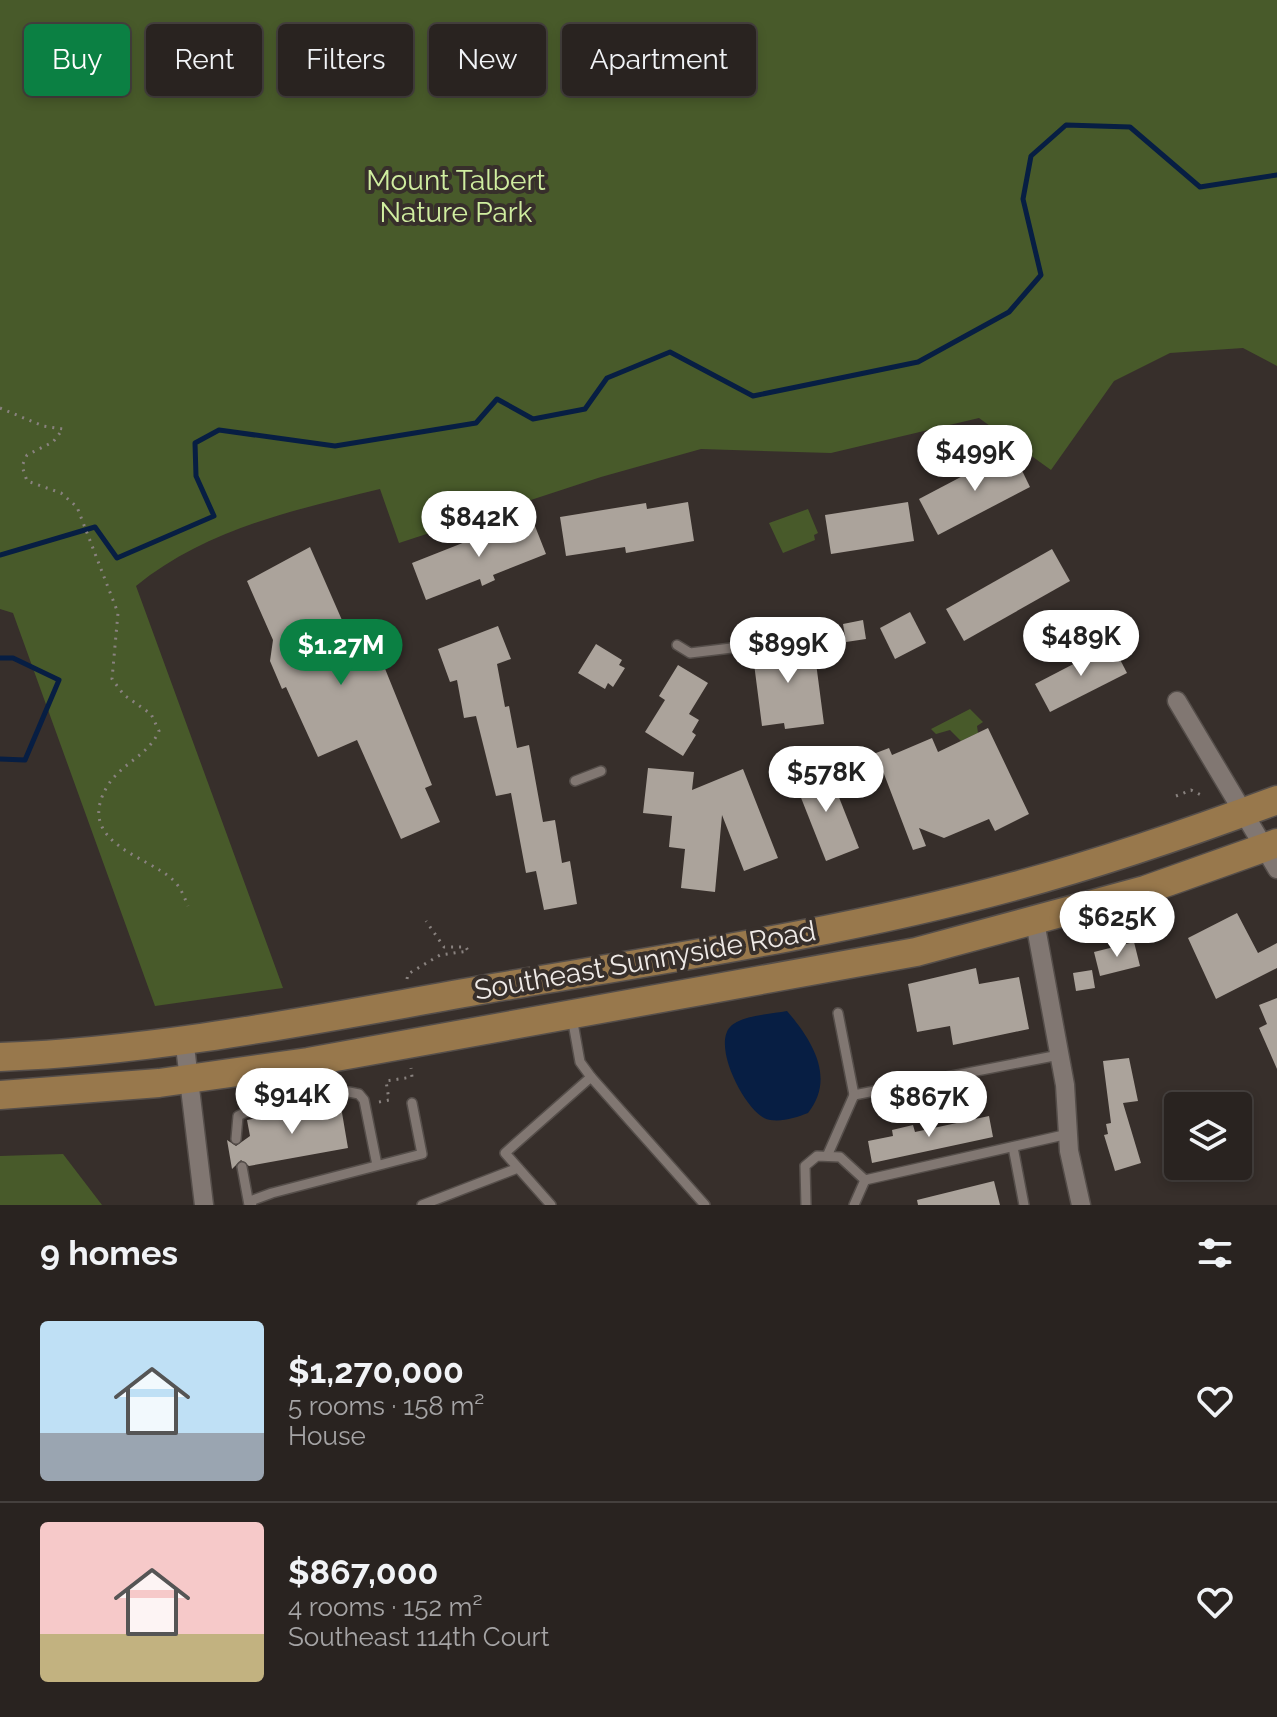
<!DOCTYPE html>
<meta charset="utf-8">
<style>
:root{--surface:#292320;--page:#352f2d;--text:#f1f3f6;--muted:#a5a4a5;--line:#45403e;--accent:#0b8043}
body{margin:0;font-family:Raleway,sans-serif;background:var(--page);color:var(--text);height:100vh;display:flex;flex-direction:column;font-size:30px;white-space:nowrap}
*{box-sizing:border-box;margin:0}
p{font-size:26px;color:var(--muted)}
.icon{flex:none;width:44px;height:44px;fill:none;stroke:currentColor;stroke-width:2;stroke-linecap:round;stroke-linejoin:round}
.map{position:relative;height:1205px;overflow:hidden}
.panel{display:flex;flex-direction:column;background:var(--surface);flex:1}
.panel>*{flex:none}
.top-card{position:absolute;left:24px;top:24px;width:800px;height:72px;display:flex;gap:16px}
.tools{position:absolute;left:1164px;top:1092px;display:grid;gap:16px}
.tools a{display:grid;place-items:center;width:88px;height:88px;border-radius:8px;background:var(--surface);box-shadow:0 4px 12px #0003,0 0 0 2px var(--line);font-size:40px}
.price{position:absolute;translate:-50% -68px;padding:0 18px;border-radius:28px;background:#fff;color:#222;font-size:26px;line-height:52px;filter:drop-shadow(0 2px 4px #0008)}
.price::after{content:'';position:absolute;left:50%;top:48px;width:24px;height:18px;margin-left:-12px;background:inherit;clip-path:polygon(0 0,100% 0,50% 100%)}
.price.on{background:var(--accent);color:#fff}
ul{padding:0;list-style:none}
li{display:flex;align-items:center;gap:24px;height:200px;padding:0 40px}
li+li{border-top:2px solid var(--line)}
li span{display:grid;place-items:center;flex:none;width:224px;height:160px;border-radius:8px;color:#555}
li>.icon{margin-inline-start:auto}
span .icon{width:96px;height:96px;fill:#fffc;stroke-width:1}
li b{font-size:34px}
h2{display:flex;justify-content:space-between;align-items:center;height:96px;padding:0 40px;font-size:34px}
.chip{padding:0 28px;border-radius:8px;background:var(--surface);box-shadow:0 4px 12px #0003,0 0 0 2px var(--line);font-size:28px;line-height:72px}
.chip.on{background:var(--accent);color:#fff}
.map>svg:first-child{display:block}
.green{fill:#485a2a}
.water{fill:#071e43}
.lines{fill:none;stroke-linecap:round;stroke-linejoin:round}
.stream{stroke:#071e43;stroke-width:5}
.building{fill:#aba39b}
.service-casing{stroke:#554e4a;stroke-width:12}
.minor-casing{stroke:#554e4a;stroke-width:21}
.primary-casing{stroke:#554e4a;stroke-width:31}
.path{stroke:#89827f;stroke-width:3;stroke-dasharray:2 6;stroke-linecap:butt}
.service{stroke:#817772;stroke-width:9}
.minor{stroke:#817772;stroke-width:18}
.primary{stroke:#98784c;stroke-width:28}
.labels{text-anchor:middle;stroke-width:8;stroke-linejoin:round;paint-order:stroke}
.park-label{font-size:28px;fill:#d0eea0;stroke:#372f2b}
.street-label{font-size:28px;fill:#efeae7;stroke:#372f2b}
</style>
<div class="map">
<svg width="1277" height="1205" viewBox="0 0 1277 1205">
<rect width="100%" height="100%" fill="#372f2b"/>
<!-- green -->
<g class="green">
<path d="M 0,0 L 1277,0 L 1277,366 L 1243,348 L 1170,353 L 1114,381 L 1051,470 L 979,418 L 831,453 L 701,449 L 601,477 L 399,543 L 380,489 C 294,510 206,529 136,586 L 283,988 L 155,1006 L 13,613 L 0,609 Z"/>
<polygon points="808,509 818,533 814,535 815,540 783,553 769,523"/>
<polygon points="970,709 983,722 977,726 978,733 961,741 950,730 936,734 931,729"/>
<polygon points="63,1154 102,1205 0,1205 0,1156"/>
</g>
<!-- water -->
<path class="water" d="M 787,1011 C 812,1040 836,1078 808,1113 C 795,1118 777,1124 764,1118 C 744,1108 710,1043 732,1025 C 745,1015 771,1014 787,1011 Z"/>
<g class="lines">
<!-- stream -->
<g class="stream">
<polyline points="0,555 95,527 117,558 214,516 196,476 195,443 219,430 335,446 476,423 497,399 533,419 585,409 607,378 670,352 753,396 918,362 1009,312 1041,275 1023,199 1031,156 1066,125 1130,127 1200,187 1277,175"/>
<polyline points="0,658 13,658 59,680 25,760 0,759"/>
</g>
</g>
<!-- building -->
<g class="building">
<polygon points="1012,450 1030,487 938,535 919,499"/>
<polygon points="688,502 694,541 626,553 625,547 566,556 560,517 646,503 647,509"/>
<polygon points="908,502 914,541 831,554 825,515"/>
<polygon points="531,516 546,554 493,575 495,580 482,586 480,579 426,600 412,563"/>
<polygon points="310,547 352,643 371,634 432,785 425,788 440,822 401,839 357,740 318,757 286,687 282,689 270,661 273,640 247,581"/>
<polygon points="1052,549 1070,581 964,641 946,609"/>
<polygon points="910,612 926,643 895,659 880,628"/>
<polygon points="863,620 866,639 846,642 843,624"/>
<polygon points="498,626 511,659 497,664 505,707 509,706 517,748 529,745 543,822 555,820 562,863 570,861 577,904 544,910 536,871 526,873 511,793 496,796 476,716 464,718 457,680 450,682 438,649"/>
<polygon points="813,640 824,724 785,729 784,723 762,726 752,648"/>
<polygon points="596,644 622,660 619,665 625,668 613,687 608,683 605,689 578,673"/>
<polygon points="1112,644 1127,673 1050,712 1035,684"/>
<polygon points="678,665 708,683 689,714 699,720 692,732 696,735 683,756 645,732 665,700 659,696"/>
<polygon points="988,728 1029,814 995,831 989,819 944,838 919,828 926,846 913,850 876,753 889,748 892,755 932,738 938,752"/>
<polygon points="827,767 859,848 826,861 794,780"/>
<polygon points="648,768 694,772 692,790 743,769 778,858 744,871 722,815 715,892 681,888 685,849 669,847 672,816 643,813"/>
<polygon points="1237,913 1258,953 1277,943 1277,968 1216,999 1188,938"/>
<polygon points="1134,942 1140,966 1100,976 1094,952"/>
<polygon points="976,968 979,984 1019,977 1029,1029 953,1045 950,1026 917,1032 908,984"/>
<polygon points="1092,970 1095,988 1076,991 1073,973"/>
<polygon points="1277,998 1277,1069 1259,1028 1267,1024 1259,1005"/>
<polygon points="1129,1058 1138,1101 1123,1103 1141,1163 1115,1171 1104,1135 1108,1134 1106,1124 1111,1123 1103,1061"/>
<polygon points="340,1101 348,1148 249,1166 241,1160 232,1169 227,1140 236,1146 250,1136 247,1120"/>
<polygon points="989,1116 993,1137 872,1163 868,1141 893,1136 892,1130 913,1125 915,1132"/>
<polygon points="994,1181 1000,1205 918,1205 917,1200"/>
</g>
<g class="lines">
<!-- service casing -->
<g class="service-casing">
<g id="service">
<polyline points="677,645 690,653 740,647"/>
<polyline points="575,781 601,771"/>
<polyline points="838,1013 854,1095 1059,1055"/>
<polyline points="572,1017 580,1062 591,1077"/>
<polyline points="236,1139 238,1116 248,1111 349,1092 359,1094 364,1100 377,1165"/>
<polyline points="1013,1147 1024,1205"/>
<polyline points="828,1154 854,1095"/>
<polyline points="242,1167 249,1205"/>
<polyline points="251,1205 253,1200 272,1193 422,1154 412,1103"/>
<polyline points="422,1205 518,1168"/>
<polyline points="551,1205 505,1153 591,1077 705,1205"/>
<polyline points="806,1205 805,1166 817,1156 840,1157 865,1180 1068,1134"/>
<polyline points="854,1205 865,1180"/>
</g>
</g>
<!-- minor casing -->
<g class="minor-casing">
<g id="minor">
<polyline points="1177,701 1277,869"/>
<polyline points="1035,922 1065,1085 1069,1151 1081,1205"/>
<polyline points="184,1038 204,1205"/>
</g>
</g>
<!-- primary casing -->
<g class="primary-casing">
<g id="primary">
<path d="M 0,1057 C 164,1051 326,1017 487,989 C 663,959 842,933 1015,886 C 1104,862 1191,832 1277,800"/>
<polyline points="0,1095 159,1083 308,1062 916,952 1145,890 1277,843"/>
</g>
</g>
<!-- path -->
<g class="path">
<path d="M 0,408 L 43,426 L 63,429 L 53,442 L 27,455 L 22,466 L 27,481 L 61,493 L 77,507 L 118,613 L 112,679 L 124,695 L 151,714 L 159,731 C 149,755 122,763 108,785 C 73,842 147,856 172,879 C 180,886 184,896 188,906"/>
<polyline points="1176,796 1191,790 1203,796"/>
<polyline points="407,979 408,974 440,955 468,951 466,947 444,947 426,921"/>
<polyline points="379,1102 389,1100 386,1081 412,1077 411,1068"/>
</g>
<!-- service -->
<use href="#service" class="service"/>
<!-- minor -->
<use href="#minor" class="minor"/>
<!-- primary -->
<use href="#primary" class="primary"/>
</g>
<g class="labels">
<!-- park labels -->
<g class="park-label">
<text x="456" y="190">Mount Talbert<tspan x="456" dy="32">Nature Park</tspan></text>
</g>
<!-- street labels -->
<g class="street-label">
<text transform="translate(645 960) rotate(-10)" y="10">Southeast Sunnyside Road</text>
</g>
</g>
</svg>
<div class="tools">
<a><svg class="icon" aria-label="layers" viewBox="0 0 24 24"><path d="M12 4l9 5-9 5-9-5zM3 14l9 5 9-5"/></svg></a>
</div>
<b class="price" style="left:975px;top:493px">$499K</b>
<b class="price" style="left:479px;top:559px">$842K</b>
<b class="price" style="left:1081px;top:678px">$489K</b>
<b class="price" style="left:788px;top:685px">$899K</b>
<b class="price on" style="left:341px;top:687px">$1.27M</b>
<b class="price" style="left:826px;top:814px">$578K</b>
<b class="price" style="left:1117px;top:959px">$625K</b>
<b class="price" style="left:292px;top:1136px">$914K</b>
<b class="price" style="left:929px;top:1139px">$867K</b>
<div class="top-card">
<a class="chip on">Buy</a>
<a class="chip">Rent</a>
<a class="chip">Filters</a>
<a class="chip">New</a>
<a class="chip">Apartment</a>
</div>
</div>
<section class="panel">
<h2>9 homes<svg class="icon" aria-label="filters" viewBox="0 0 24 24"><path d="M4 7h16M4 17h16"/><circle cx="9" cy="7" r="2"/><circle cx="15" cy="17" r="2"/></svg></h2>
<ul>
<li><span style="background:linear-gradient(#bfe0f5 70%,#9aa5b1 0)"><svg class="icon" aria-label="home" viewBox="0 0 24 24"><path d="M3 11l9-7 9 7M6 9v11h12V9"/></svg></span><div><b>$1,270,000</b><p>5 rooms · 158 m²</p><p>House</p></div><svg class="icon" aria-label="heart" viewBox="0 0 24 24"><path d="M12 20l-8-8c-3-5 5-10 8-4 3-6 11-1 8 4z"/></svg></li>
<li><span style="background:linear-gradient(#f6c9c9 70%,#c2b280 0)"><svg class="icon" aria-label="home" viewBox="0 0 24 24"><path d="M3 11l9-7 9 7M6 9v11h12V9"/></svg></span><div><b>$867,000</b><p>4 rooms · 152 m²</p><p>Southeast 114th Court</p></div><svg class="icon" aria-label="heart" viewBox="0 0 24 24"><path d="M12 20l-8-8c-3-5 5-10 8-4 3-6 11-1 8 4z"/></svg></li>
</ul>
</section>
